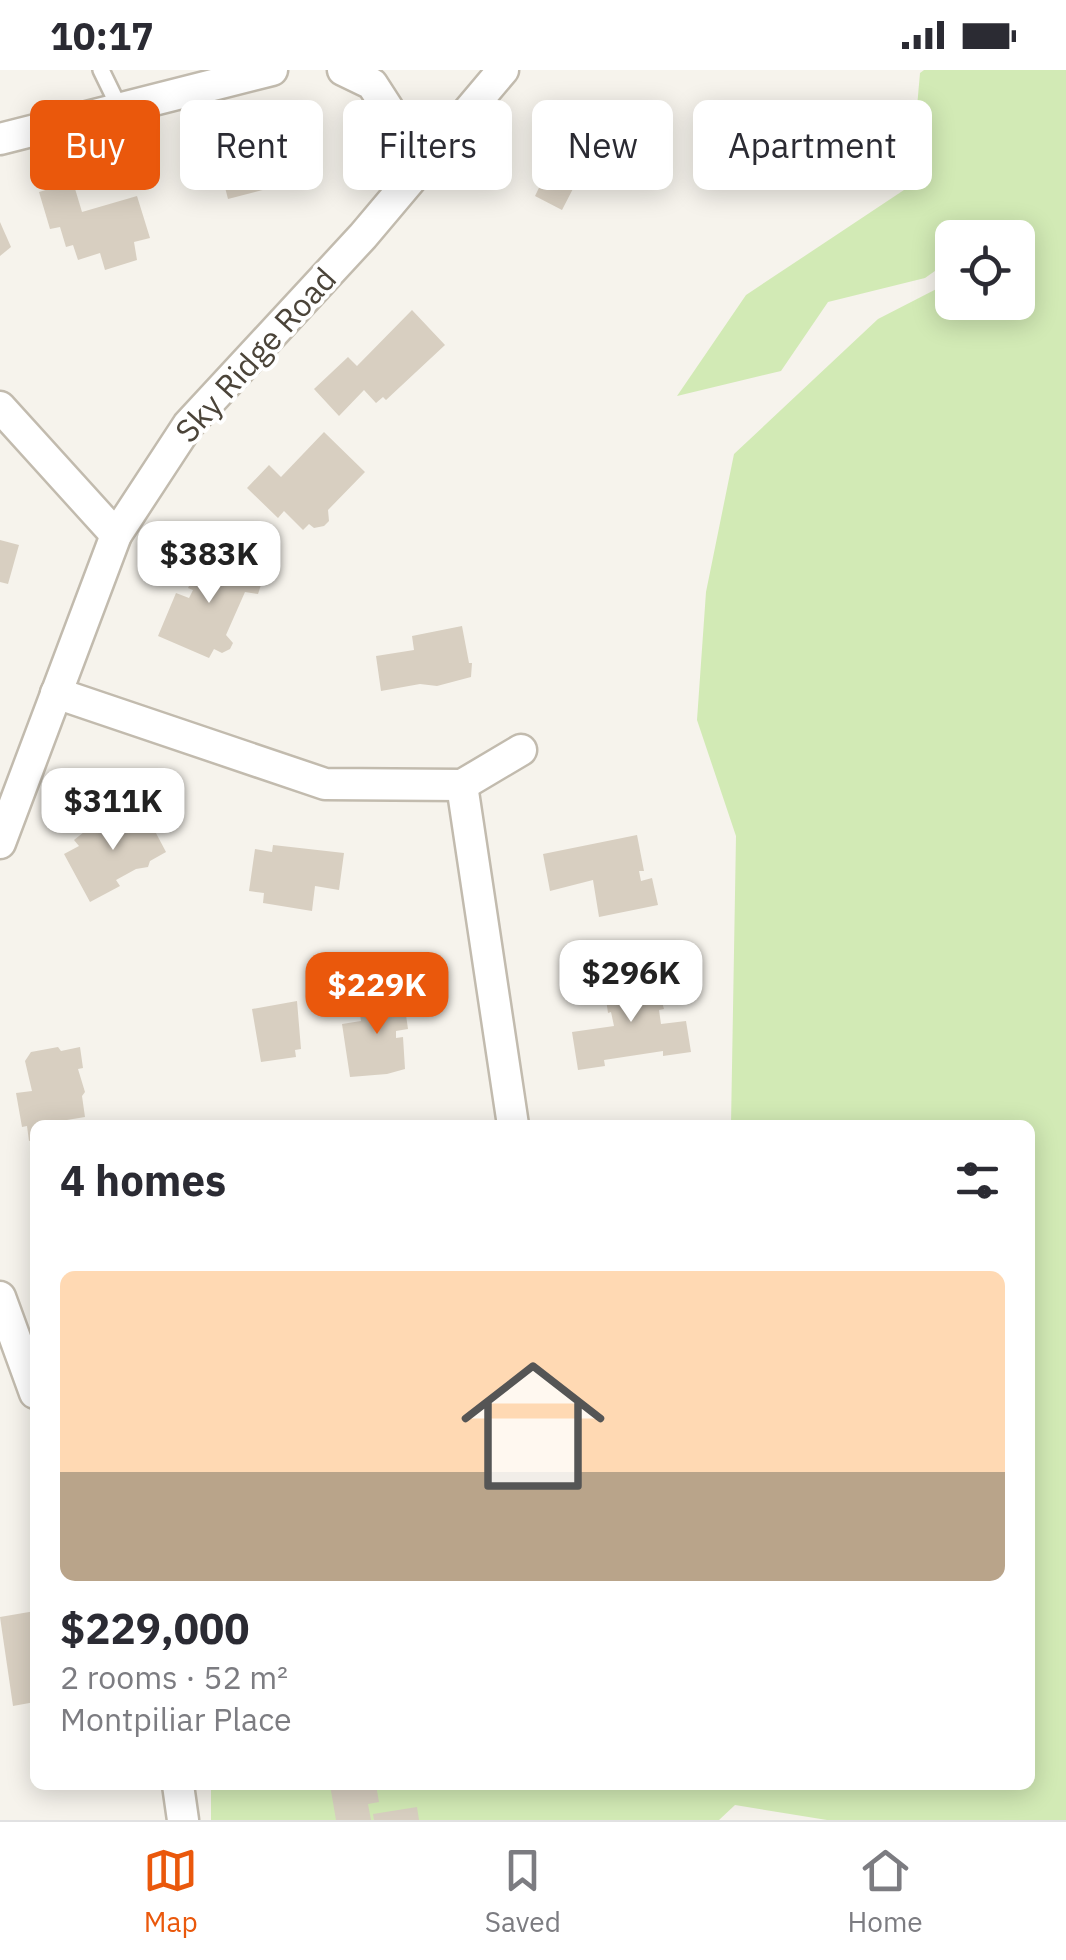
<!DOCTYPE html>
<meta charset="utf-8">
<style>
:root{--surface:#fff;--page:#f2f2f3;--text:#2b2b33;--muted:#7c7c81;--line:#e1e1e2;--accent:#ea580c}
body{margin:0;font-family:"IBM Plex Sans",sans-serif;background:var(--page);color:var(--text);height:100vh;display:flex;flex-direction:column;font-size:38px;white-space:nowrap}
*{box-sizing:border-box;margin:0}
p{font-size:32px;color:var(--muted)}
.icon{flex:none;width:55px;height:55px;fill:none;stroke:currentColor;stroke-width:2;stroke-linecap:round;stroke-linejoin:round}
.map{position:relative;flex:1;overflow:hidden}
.panel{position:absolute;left:30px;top:1050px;width:1005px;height:670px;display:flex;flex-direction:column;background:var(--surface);border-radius:15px;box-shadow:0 5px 25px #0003}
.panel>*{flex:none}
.guide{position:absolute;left:30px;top:30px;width:1008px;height:90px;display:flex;gap:20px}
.buttons{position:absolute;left:935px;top:150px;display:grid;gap:20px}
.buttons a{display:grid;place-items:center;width:100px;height:100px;border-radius:15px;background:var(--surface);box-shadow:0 5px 25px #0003;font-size:50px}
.price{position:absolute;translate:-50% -85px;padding:0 22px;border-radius:20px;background:#fff;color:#222;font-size:32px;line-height:65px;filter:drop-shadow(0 2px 5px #0008)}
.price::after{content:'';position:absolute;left:50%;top:60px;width:30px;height:22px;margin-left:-15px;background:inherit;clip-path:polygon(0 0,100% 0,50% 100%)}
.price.active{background:var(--accent);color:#fff}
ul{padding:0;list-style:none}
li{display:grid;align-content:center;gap:20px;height:530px;padding:0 30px}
li span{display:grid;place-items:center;height:310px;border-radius:15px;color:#555}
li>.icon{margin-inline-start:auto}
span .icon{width:180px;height:180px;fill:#fffc;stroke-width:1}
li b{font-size:42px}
h2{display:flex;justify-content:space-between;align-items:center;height:120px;padding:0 30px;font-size:42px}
.chip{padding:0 35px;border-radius:15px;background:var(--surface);box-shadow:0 5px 25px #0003;font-size:35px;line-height:90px}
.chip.active{background:var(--accent);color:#fff}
.status{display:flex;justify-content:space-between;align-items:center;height:70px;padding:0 50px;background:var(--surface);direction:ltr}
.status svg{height:28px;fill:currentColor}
.menu{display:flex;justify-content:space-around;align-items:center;height:140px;border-top:2px solid var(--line);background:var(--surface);font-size:28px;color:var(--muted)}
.menu a{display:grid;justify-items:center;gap:5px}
.menu .active{color:var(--accent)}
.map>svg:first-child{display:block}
.green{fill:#d2eab5}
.building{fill:#d8cfc1}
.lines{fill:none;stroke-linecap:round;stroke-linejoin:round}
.lane-casing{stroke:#c2bbae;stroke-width:20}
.street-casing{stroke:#c2bbae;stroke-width:35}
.lane{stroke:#fff;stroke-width:15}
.street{stroke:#fff;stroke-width:30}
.labels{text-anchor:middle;stroke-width:8;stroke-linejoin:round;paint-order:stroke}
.street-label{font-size:32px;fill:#4b4439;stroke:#fff}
</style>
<div class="status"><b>10:17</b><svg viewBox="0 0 49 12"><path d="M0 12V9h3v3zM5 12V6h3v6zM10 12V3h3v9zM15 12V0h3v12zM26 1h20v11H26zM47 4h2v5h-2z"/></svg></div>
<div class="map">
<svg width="1066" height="1750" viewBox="0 0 1066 1750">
<rect width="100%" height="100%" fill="#f6f3ec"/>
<!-- green -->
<polygon class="green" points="924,0 1066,0 1066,1750 827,1750 735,1735 719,1750 211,1750 211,1715 1030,1715 1030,1055 731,1055 736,766 697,650 706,522 734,384 878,249 952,211 952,232 1018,232 1018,179 1022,176 1018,175 1018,168 952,168 952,189 925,208 828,232 781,301 677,326 746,225 910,116 920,3"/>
<!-- building -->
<g class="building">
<polygon points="304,40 318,95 290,102 293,112 228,129 211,63"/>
<polygon points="560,59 600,71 585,114 577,111 562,140 535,126 548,99"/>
<polygon points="65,92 68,102 39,111 35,101"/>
<polygon points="73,112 82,142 137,126 150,168 134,172 137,190 105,200 100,183 78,190 73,175 66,177 60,157 50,159 39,122"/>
<polygon points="0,152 11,177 0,186"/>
<polygon points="412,240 445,275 386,330 383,327 376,333 364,320 339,346 314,319 348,287 357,296"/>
<polygon points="324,362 365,402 328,440 329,451 324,456 314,458 309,454 303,460 284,441 278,448 247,418 269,395 281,407"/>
<polygon points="0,470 19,475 8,514 0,512"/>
<polygon points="212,482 255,502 253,505 262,512 258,524 245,522 226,565 233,573 230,579 222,583 214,579 209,588 158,566 176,523 189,528 193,520 188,518 193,508 190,507 200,488 208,490"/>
<polygon points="462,556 469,593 472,593 471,607 437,616 420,614 381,621 376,586 414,580 412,566"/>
<polygon points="128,742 134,747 141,743 144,750 148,748 166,782 150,791 148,797 136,799 116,810 120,816 90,832 64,784 79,776 74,770 84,762 107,752 111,759 114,757 113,750"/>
<polygon points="637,765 644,801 639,801 641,811 652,808 658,835 599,847 593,810 550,821 543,784"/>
<polygon points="273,775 344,783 339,820 315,816 312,841 263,833 264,823 249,821 255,779 272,782"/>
<polygon points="653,903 664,939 659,940 661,954 686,951 691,982 663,986 663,981 604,990 605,996 578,1000 572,962 614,956 611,942 608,943 606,929 603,930 601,911"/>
<polygon points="403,924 408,959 396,961 396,968 403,967 405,999 387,1004 350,1007 342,954 361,951 358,931"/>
<polygon points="297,931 301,979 295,980 296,987 261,992 252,939"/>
<polygon points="58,977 61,981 80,977 83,998 78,999 85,1022 82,1026 85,1047 61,1051 62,1055 35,1055 35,1070 29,1071 27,1056 22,1057 16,1023 32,1021 25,991 31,982"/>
<polygon points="35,1541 35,1632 13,1636 0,1547"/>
<polygon points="330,1715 376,1715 379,1732 368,1734 371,1750 336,1750"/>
<polygon points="417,1737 419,1750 374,1750 373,1744"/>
</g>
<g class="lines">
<!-- lane casing -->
<g class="lane-casing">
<polyline id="lane" points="101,0 120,39"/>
</g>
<!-- street casing -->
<g class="street-casing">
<g id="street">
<polyline points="343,0 372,14 423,93"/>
<polyline points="0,69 272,0"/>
<polyline points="0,337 116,465"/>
<polyline points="56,623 325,714 462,715 521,680"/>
<polyline points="462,715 513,1055"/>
<polyline points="0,773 116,465 188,355 363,166 503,0"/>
<polyline points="0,1227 35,1323"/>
<polyline points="178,1715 183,1750"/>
</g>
</g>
<!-- lane -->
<use href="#lane" class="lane"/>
<!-- street -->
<use href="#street" class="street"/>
</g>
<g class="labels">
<!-- street labels -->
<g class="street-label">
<text transform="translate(256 285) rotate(-48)" y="11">Sky Ridge Road</text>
</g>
</g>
</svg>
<div class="buttons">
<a><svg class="icon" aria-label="locate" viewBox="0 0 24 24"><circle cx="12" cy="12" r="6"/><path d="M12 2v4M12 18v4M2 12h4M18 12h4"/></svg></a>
</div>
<b class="price" style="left:209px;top:536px">$383K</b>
<b class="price" style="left:113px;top:783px">$311K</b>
<b class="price" style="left:631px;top:955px">$296K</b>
<b class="price active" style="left:377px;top:967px">$229K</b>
<div class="guide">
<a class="chip active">Buy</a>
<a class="chip">Rent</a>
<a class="chip">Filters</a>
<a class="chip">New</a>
<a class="chip">Apartment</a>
</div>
<section class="panel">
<h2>4 homes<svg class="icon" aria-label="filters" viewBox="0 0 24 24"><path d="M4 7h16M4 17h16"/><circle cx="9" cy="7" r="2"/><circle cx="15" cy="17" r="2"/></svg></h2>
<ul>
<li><span style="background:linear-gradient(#ffd9b3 65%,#b9a48a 0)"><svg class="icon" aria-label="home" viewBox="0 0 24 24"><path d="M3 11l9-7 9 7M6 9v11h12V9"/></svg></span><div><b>$229,000</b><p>2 rooms · 52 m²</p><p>Montpiliar Place</p></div></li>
</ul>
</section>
</div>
<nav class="menu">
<a class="active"><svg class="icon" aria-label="map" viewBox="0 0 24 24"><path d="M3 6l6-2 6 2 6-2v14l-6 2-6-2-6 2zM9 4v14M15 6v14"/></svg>Map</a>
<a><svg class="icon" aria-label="saved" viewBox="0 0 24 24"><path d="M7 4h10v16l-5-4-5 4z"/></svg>Saved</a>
<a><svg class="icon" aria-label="home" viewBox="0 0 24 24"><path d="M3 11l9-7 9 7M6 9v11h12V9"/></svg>Home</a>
</nav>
